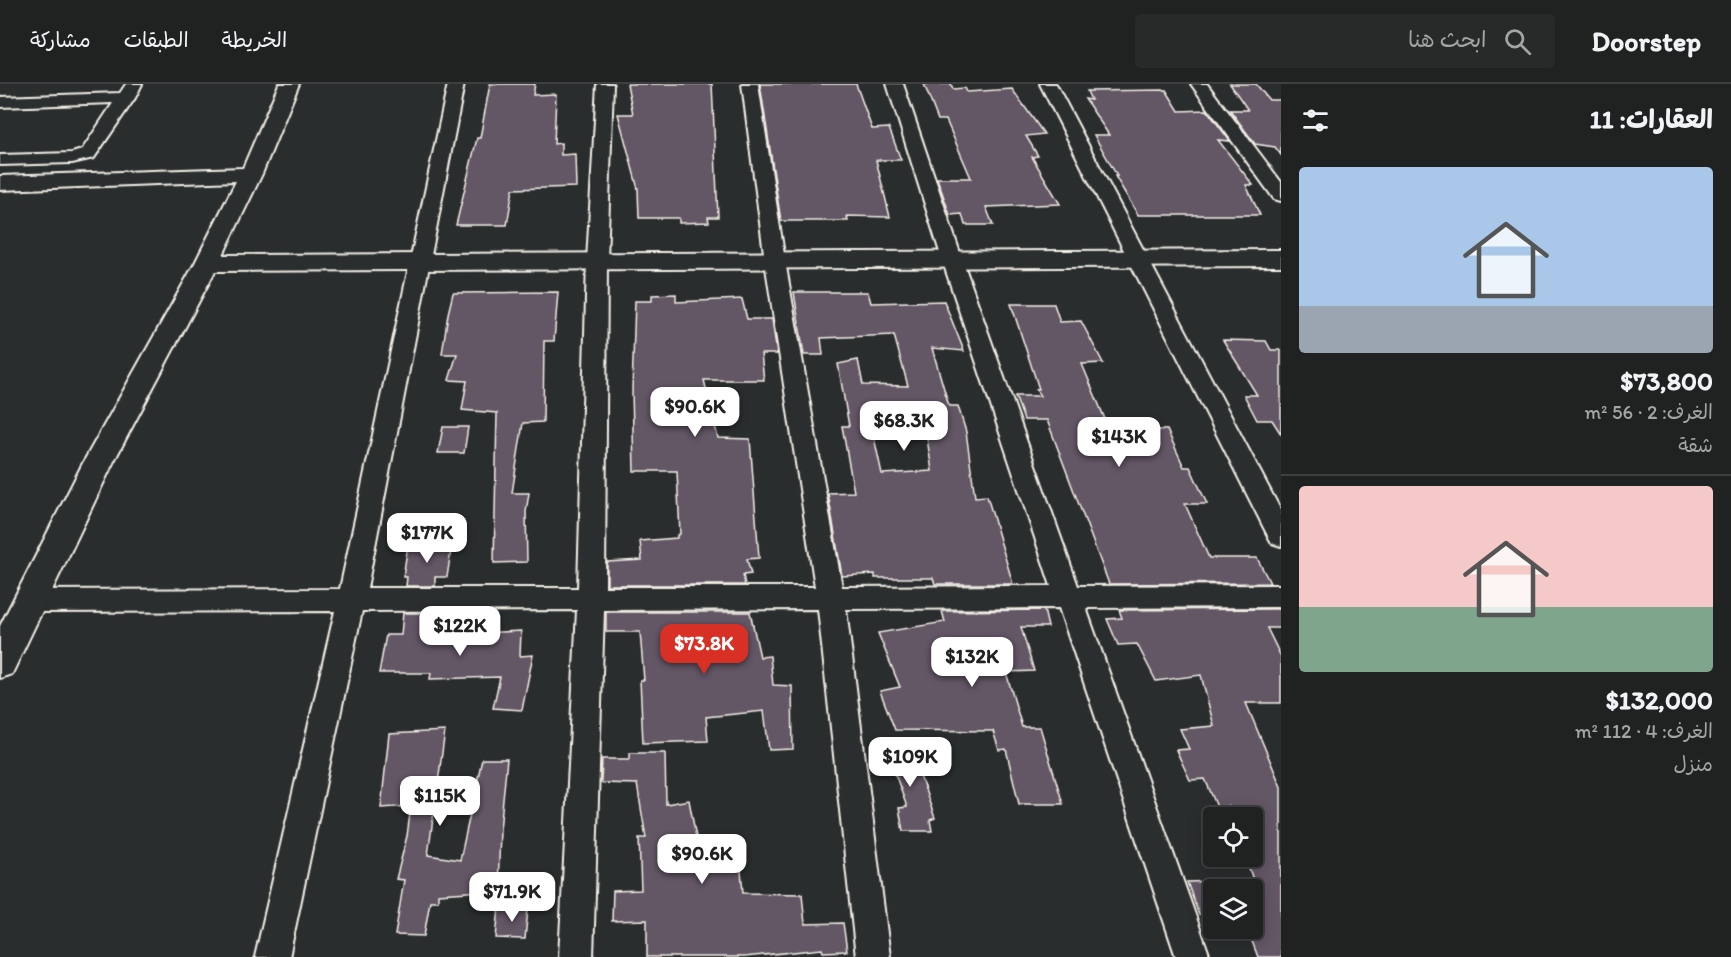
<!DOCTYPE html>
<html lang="ar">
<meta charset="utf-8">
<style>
:root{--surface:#202222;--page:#282a2a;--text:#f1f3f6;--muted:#a2a4a5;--line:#3d3f40;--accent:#d93025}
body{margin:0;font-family:Itim,"Playpen Sans Arabic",sans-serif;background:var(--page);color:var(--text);direction:rtl;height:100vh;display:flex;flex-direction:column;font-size:22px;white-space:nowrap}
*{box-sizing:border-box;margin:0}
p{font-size:20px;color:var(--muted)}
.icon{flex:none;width:33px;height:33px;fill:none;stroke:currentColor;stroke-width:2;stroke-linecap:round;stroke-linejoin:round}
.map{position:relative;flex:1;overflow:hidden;direction:ltr}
.drawer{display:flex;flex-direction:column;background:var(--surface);width:450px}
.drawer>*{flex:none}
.controls{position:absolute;left:1203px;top:723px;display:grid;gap:12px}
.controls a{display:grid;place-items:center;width:60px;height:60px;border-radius:6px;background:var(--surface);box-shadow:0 3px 15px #0003,0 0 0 2px var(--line);font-size:30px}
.price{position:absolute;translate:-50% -51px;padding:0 14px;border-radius:12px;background:#fff;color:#222;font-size:20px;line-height:39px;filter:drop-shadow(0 2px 3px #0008)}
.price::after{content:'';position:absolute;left:50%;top:36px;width:18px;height:14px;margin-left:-9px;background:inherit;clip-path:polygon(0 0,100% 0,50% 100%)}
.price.current{background:var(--accent);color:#fff}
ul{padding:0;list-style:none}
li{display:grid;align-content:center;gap:12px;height:318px;padding:0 18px}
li+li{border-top:2px solid var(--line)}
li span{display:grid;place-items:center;height:186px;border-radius:6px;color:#555}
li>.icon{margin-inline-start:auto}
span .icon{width:108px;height:108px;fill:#fffc;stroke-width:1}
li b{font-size:26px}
h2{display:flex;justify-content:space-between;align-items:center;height:72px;padding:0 18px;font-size:26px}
header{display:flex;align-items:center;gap:36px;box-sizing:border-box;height:84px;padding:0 30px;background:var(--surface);border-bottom:2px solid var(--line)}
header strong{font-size:28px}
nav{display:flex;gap:33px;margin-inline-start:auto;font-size:21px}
.search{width:420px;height:54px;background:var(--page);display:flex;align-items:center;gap:15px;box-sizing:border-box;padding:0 21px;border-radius:6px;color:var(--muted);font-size:22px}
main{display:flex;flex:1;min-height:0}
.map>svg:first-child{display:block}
.building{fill:#645765;stroke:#f4f1e8;stroke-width:1.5;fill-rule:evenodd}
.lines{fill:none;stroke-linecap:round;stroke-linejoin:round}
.minor-casing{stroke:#f4f1e8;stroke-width:4}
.tertiary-casing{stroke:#f4f1e8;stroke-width:4}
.minor{fill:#2a2d2e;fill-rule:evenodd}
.tertiary{fill:#2a2d2e;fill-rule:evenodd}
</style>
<header>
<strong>Doorstep</strong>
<div class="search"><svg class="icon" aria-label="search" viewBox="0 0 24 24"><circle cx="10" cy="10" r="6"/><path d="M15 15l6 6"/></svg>ابحث هنا</div>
<nav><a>الخريطة</a><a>الطبقات</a><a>مشاركة</a></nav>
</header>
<main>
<section class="drawer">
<h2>العقارات: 11<svg class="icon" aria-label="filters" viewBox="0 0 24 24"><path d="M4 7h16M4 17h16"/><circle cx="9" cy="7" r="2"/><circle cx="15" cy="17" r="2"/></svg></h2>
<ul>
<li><span style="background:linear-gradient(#a9c7e8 75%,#9aa5b1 0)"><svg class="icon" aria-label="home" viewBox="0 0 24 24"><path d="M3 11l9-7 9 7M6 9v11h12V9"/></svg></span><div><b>$73,800</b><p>الغرف: 2 · 56 m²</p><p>شقة</p></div></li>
<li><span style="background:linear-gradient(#f6c9c9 65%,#7fa58c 0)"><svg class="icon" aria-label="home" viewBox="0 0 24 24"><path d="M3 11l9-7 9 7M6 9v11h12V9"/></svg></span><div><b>$132,000</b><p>الغرف: 4 · 112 m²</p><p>منزل</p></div></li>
</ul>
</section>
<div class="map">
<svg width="1281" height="873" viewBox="0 0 1281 873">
<rect width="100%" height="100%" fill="#2a2d2e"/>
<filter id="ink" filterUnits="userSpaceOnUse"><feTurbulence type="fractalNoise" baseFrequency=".0167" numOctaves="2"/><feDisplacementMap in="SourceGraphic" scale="12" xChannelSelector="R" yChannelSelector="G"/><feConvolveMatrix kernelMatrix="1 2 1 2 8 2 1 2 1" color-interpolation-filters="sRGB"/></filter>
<g filter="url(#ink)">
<!-- building -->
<g class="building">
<polygon points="490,0 535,0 533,11 556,10 554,60 561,59 561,71 575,70 576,103 513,105 507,141 456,141 477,54 480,54"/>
<polygon points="627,0 712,0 718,133 708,133 709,138 679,139 679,134 639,134 638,105 618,30 633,30"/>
<polygon points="760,0 856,0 872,45 889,44 901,76 876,76 890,133 847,132 848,137 781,137"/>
<polygon points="924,0 951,0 953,5 965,4 967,8 1012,5 1044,50 1026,52 1038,72 1032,73 1060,120 986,123 993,141 965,141 962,130 950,131 937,94 971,94 946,36 938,36"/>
<polygon points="1230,0 1256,0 1269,16 1281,16 1281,71 1275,63 1255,60 1230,26 1248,26"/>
<polygon points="1166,6 1179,27 1207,26 1230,57 1218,56 1253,101 1246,101 1260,131 1138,131 1115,92 1117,92 1094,51 1109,51 1085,15 1091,16 1087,7"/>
<polygon points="558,208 554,257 544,257 543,338 523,339 512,409 529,409 526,428 527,478 494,479 497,329 462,326 467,297 449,296 457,270 442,270 448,230 453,209"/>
<path d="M 794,208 L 868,208 L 871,219 L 944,217 L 964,267 L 932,264 L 949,322 L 958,322 L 966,348 L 975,413 L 987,412 L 1013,500 L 935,500 L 933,494 L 875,494 L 875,490 L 842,492 L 828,409 L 854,408 L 842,342 L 849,342 L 838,280 L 858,276 L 863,301 L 908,302 L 894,251 L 821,254 L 823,271 L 804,271 ZM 870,335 L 924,335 L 932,387 L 882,390 Z"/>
<polygon points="676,210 676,218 742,215 747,235 772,235 777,270 761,270 764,296 704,296 718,354 750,355 759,474 747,475 751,490 743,491 745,501 607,501 607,478 642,476 640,457 677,454 677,451 680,450 677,387 634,387 632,306 635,217 652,217 652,211"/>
<polygon points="1011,220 1054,220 1060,238 1081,237 1103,279 1082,280 1107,340 1125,340 1128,346 1167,346 1184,383 1190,383 1207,420 1185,420 1209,474 1257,474 1270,499 1109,500 1047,336 1024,336 1015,312 1040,312 1036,305 1039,305"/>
<polygon points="1223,256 1266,257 1271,266 1281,266 1281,350 1272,336 1257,336 1244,311 1257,311"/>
<polygon points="443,343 468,343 464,369 438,369"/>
<polygon points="452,460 447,493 435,493 435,502 406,502 407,493 403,493 408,461"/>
<polygon points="1281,525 1281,544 1267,544 1281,573 1281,619 1246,619 1281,703 1281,873 1258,873 1247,844 1252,844 1252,806 1214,806 1214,830 1199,831 1187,798 1253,796 1245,772 1252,772 1252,734 1232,734 1229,722 1217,723 1205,695 1190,696 1176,666 1189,665 1180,645 1214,642 1201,591 1156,597 1137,560 1118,561 1107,535 1122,534 1119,526"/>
<polygon points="1044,526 1048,543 1021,543 1034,587 1006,588 1022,643 1040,643 1063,720 1019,720 1006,665 999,666 993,647 895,646 880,607 900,603 878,549 945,538 942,527"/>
<polygon points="606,528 750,528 760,573 770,572 773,601 792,602 793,665 769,666 764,627 706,633 708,657 643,659 640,596 644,596 640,548 606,548"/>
<polygon points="403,529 433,529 432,551 521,547 520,572 533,571 522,626 493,624 500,593 430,595 431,589 379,589 386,551 401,551"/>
<polygon points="445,647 428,771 460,776 482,675 507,675 500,746 498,806 438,810 438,817 430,817 424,852 395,851 404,796 396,795 407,752 411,722 381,724 389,650"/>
<polygon points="907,655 935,734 930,736 932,747 903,747 899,724 907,723 884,659"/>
<polygon points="630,669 665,669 666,720 689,716 698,764 739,763 743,809 802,810 805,840 843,839 847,867 823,868 822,865 744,873 647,873 647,836 612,837 613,807 641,806 639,754 646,754 637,700 601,699 602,675 630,675"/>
<polygon points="499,823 528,825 525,855 496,854"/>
</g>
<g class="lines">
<!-- minor casing -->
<g class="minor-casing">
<g id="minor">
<polygon points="126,0 142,0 135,14 94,74 72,79 0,81 0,71 72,69 82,66 113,19 0,23 0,13 120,9"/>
<polygon points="448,0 464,0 367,504 578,504 587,177 597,0 613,0 607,177 605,503 815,503 765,177 742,0 758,0 785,177 842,503 1051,502 942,175 887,0 903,0 962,175 1078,502 1281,501 1281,523 1086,524 1210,873 1176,873 1059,524 846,525 890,873 856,873 818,525 604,526 593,873 559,873 577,526 362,527 289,873 255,873 335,527 28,528 18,525 14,517 18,509 28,506 340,505"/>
<polygon points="1040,0 1056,0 1281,427 1281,462 1272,459 1268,452"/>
<polygon points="1191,0 1207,0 1281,98 1281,117 1274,115"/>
</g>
</g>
<!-- tertiary casing -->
<g class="tertiary-casing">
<polygon id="tertiary" points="279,0 299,0 262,90 223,171 1281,166 1281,182 215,187 114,377 12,590 0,594 0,542 84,377 195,179 236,97 0,106 0,92 243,84"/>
</g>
<!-- minor -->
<use href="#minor" class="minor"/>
<!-- tertiary -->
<use href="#tertiary" class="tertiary"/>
</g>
</g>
</svg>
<div class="controls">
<a><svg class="icon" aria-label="locate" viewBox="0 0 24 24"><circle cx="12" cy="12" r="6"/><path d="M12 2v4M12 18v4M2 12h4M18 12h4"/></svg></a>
<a><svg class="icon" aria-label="layers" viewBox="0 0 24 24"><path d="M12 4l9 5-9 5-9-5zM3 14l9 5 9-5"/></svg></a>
</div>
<b class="price" style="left:695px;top:354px">$90.6K</b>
<b class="price" style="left:904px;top:368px">$68.3K</b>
<b class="price" style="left:1119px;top:384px">$143K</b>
<b class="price" style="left:427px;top:480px">$177K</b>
<b class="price" style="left:460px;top:573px">$122K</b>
<b class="price current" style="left:704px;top:591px">$73.8K</b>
<b class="price" style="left:972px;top:604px">$132K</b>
<b class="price" style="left:910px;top:704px">$109K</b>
<b class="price" style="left:440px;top:743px">$115K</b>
<b class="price" style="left:702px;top:801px">$90.6K</b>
<b class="price" style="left:512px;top:839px">$71.9K</b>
</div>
</main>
